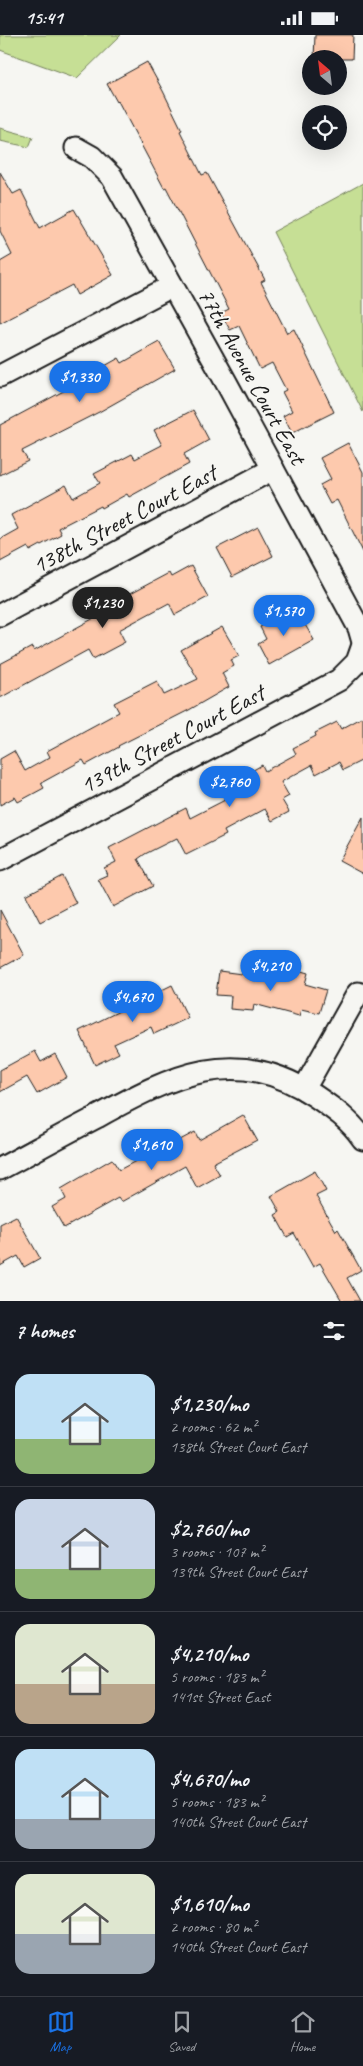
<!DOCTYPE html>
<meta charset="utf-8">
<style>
:root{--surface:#171b24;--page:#242831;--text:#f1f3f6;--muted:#9ea1a6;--line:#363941;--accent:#1a73e8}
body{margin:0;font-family:Caveat,sans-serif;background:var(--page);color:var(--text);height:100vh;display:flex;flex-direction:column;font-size:19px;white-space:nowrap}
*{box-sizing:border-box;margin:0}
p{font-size:16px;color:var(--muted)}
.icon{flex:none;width:28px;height:28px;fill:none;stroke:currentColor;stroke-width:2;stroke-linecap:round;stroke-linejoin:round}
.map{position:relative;height:1266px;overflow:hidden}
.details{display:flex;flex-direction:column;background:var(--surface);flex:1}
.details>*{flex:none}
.needle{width:32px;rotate:332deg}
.fabs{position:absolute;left:302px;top:15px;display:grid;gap:10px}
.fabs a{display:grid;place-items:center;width:45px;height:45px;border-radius:50%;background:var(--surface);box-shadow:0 5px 20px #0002;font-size:25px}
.price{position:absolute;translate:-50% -42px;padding:0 11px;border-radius:18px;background:var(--accent);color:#fff;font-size:16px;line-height:32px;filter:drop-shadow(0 1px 2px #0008)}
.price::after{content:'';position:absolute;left:50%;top:30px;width:15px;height:11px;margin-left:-8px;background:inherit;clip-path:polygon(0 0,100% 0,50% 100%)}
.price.active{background:#222;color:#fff}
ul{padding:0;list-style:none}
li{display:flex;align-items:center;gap:15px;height:125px;padding:0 15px}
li+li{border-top:1px solid var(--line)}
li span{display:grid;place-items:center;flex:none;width:140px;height:100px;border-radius:15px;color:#555}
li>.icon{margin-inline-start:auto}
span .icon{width:60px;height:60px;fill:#fffc;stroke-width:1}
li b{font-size:21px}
h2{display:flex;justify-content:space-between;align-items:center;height:60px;padding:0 15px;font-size:21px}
.status{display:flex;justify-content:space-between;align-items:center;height:35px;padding:0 25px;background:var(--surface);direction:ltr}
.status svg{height:14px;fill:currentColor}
.dock{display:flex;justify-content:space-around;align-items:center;height:70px;border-top:1px solid var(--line);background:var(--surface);font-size:14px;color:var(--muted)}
.dock a{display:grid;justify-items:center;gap:2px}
.dock .active{color:var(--accent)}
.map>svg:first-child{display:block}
.green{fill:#c6df95;stroke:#717e58}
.building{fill:#fdc9ad;stroke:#1c1c1c}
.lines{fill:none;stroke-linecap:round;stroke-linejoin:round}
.minor-casing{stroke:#1c1c1c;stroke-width:25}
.minor{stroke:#f6f6f2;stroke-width:21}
.labels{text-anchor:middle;stroke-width:4;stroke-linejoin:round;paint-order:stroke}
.street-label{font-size:24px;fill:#1c1c1c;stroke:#f6f6f2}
</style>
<div class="status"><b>15:41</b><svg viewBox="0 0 49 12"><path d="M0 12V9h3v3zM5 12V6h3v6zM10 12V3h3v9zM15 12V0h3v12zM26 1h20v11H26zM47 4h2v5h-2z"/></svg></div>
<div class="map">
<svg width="363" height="1266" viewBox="0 0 363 1266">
<rect width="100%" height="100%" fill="#f6f6f2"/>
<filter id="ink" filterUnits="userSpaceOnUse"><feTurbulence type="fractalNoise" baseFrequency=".02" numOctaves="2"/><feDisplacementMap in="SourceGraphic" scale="10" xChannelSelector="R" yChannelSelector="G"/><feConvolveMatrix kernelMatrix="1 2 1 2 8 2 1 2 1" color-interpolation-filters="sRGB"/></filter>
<g filter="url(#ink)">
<!-- green -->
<g class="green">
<polygon points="0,0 121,0 77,43 0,15"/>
<polygon points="0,93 33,102 29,112 0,106"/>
<polygon points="363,148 363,377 273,197"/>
</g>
<!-- building -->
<g class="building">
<polygon points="315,0 353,0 352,24 314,24"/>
<polygon points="147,27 163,56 182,95 180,96 202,140 207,138 265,245 261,247 287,298 294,294 334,377 292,398 283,381 292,376 282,357 286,355 272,328 260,334 239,291 230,295 221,278 229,274 166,152 164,153 118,66 117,67 107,49"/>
<polygon points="0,137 13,159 21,155 40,193 74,174 113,240 77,260 72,250 0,288 0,227 12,220 0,196"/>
<polygon points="159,307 175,334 99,377 22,416 28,426 0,440 0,390 88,343 87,341 119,323 122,328"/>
<polygon points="193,375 209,405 184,419 189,429 129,462 127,459 102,473 101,471 58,493 61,499 30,516 28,512 0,527 0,504 18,494 11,480 66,450 73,463 100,448 94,439 132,419 135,424 162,410 154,395"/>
<polygon points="348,408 363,437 363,517 337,465 330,469 320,450 331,444 320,423"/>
<polygon points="258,492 273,521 232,542 217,513"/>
<polygon points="191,531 208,562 175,580 169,568 119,595 125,607 93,624 88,615 0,663 0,629 32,612 34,616 96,582 94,578 169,538 171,542"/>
<polygon points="290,575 296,586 301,583 314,605 269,630 258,609 266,604 260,592"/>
<polygon points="222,592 239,621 231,625 234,631 222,638 229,652 189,675 118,711 119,712 86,730 83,725 41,748 44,753 18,767 15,762 0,770 0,724 14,716 25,736 50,722 47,716 119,677 114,668 157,646 164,660 198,644 181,615"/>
<polygon points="363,682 363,725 343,735 339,727 316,739 312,730 281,747 289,761 282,765 289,777 272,786 265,774 224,796 226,800 186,820 177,803 145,819 138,824 153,851 113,872 98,844 107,840 104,833 116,827 109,813 186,773 190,783 225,765 224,763 233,759 230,754 245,746 243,741 262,730 265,736 296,719 293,713 316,701 315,698 337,687 341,694"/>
<polygon points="363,782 363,839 339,826"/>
<polygon points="62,841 76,868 40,887 26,860"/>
<polygon points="0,875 24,920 0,933"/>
<polygon points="284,931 308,938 305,949 326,955 319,978 301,974 299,981 254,969 253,976 230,974 231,961 216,960 219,936 280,944"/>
<polygon points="172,950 188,983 154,999 151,992 114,1009 119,1018 95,1030 79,996"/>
<polygon points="35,1016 41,1027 55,1019 67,1042 37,1059 27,1042 0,1057 0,1035"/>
<polygon points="243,1080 257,1105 213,1128 220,1140 197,1153 185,1131 121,1167 118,1163 64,1193 52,1172 66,1164 61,1154 112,1124 119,1135 149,1119 150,1121 195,1097 199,1105"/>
<polygon points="315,1136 326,1156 316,1161 336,1196 338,1194 361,1235 347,1243 360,1266 342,1266 320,1228 313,1232 294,1198 287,1202 275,1180 280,1177 271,1161"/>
<polygon points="16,1181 40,1223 24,1232 18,1221 0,1231 0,1189"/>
</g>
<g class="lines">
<!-- minor casing -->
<g class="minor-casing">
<g id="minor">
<polyline points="76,113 92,122 112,142 226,347 359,593 363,607"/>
<polyline points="0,341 172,251"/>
<polyline points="0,580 273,434"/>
<polyline points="0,825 339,645 357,627 363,610"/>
<polyline points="304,1054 358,958"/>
<path d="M 0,1134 C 32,1117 64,1099 97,1082 C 171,1041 236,1008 315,1061 C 334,1074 350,1085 363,1104"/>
</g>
</g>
<!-- minor -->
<use href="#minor" class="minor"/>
</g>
</g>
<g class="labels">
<!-- street labels -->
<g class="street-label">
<text transform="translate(252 341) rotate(61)" y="8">77th Avenue Court East</text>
<text transform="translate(124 484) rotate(-28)" y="8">138th Street Court East</text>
<text transform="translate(172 704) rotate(-28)" y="8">139th Street Court East</text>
</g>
</g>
</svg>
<div class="fabs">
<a><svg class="needle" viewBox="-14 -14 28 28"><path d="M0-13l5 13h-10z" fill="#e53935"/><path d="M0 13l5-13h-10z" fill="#9ea1a6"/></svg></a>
<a><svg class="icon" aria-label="locate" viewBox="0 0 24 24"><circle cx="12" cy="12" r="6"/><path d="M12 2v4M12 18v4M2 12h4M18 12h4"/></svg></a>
</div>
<b class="price" style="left:80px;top:368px">$1,330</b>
<b class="price active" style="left:103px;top:594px">$1,230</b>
<b class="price" style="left:284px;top:602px">$1,570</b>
<b class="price" style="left:230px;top:773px">$2,760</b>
<b class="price" style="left:271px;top:957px">$4,210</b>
<b class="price" style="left:133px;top:988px">$4,670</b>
<b class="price" style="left:152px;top:1136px">$1,610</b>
</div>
<section class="details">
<h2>7 homes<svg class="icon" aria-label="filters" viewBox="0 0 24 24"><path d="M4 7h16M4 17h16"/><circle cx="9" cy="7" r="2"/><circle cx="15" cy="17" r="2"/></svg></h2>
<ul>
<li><span style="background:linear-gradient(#bfe0f5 65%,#8fb573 0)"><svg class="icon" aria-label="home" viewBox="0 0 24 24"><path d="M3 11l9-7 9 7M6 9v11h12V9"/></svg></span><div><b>$1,230/mo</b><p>2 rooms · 62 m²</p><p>138th Street Court East</p></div></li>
<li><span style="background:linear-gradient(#c9d6e8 70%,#8fb573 0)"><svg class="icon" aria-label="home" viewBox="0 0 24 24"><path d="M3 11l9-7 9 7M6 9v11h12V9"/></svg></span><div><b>$2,760/mo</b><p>3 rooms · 107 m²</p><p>139th Street Court East</p></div></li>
<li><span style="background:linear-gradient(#dfe7d0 60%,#b9a48a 0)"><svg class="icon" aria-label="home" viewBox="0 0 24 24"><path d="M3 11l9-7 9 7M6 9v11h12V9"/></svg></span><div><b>$4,210/mo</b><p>5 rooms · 183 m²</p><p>141st Street East</p></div></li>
<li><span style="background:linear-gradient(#bfe0f5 70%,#9aa5b1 0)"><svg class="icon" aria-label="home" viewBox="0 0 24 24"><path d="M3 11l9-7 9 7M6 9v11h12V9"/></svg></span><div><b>$4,670/mo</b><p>5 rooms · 183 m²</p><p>140th Street Court East</p></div></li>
<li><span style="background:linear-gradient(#dfe7d0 60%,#9aa5b1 0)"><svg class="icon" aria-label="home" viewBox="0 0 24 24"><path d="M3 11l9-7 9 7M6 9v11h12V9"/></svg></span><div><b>$1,610/mo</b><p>2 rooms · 80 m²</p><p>140th Street Court East</p></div></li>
</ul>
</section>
<nav class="dock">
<a class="active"><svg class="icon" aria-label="map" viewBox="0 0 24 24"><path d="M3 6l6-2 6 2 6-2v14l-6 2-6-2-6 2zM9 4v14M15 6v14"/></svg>Map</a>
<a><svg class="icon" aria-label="saved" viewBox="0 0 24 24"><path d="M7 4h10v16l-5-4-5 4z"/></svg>Saved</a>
<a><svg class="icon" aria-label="home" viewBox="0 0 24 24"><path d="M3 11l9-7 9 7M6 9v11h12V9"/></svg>Home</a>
</nav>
